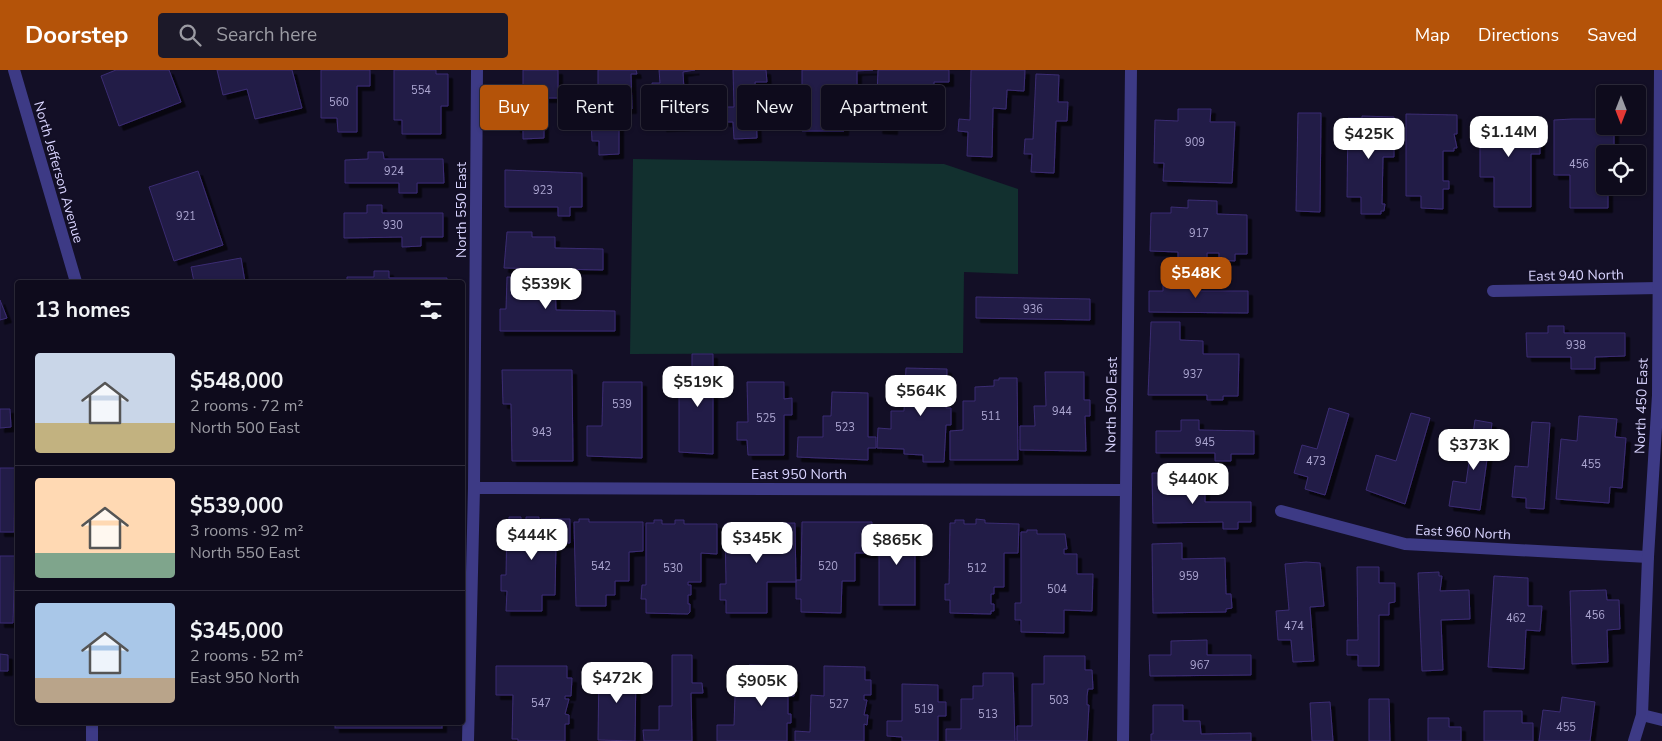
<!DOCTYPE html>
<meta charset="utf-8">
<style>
:root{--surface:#0e0b1c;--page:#1c1929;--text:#f1f3f6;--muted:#9b9ba3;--line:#2e2b3b;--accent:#b45309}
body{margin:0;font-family:"Nunito Sans",sans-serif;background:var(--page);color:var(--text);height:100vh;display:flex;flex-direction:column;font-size:19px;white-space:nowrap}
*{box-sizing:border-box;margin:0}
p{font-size:16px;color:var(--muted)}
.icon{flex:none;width:28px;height:28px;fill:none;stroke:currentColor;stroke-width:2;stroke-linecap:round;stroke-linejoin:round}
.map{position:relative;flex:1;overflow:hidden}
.panel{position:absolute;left:15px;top:210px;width:450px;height:445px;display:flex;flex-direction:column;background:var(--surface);border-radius:5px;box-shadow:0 1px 4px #0004,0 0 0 1px var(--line)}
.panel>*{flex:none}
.guide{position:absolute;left:480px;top:15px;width:475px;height:45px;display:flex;gap:10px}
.needle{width:32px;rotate:180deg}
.buttons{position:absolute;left:1596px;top:15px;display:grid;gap:10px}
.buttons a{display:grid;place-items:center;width:50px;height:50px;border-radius:5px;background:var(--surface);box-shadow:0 1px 4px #0004,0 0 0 1px var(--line);font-size:25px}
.price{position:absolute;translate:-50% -42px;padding:0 11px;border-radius:10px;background:#fff;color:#222;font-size:16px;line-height:32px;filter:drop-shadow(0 1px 2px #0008)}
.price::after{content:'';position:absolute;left:50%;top:30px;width:15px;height:11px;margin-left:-8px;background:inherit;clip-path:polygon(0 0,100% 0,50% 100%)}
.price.current{background:var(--accent);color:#fff}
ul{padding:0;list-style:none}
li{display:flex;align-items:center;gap:15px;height:125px;padding:0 20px}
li+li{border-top:1px solid var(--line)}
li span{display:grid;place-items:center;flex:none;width:140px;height:100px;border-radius:5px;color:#555}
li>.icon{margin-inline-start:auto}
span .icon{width:60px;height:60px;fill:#fffc;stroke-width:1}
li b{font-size:21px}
h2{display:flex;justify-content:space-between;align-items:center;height:60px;padding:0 20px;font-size:21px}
.chip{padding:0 18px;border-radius:5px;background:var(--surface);box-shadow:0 1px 4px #0004,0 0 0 1px var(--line);font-size:18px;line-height:45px}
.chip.current{background:var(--accent);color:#fff}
header{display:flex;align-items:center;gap:30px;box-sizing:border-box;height:70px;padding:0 25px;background:var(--accent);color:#fff}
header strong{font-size:24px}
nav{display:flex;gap:28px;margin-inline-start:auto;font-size:18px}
.search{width:350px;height:45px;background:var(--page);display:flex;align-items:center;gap:12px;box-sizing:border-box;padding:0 18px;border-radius:5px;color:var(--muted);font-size:19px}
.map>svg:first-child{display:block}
.green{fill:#12302f}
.building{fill:#241b47;stroke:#3b2d73;filter:url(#shadow)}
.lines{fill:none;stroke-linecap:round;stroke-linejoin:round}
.minor{stroke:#3d3a85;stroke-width:12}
.labels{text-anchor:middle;stroke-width:4;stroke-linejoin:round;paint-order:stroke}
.number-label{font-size:11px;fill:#aca6d1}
.street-label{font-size:14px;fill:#d9d4ff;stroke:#130f26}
</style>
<header>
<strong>Doorstep</strong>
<div class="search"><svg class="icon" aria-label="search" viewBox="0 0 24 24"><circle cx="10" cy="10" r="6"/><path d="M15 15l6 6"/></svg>Search here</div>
<nav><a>Map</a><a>Directions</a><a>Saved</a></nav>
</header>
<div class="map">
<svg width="1662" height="671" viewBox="0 0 1662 671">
<defs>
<filter id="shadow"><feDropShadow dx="4.5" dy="4.5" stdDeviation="0" flood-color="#0009"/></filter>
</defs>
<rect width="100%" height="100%" fill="#130f26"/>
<!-- green -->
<polygon class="green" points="633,89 944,94 1018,119 1018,204 964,202 963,283 630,284"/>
<!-- building -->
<g class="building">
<polygon points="116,0 169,0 181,32 119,56 101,6"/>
<polygon points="217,0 292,0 302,38 255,49 247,19 223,25"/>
<polygon points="321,0 370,0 370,16 357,16 357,62 338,62 337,48 321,48"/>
<polygon points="394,0 436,0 436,4 448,4 448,36 441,36 441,64 402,64 402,50 394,50"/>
<polygon points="523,0 558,0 558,28 544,28 544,68 523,69 523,58 516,58 516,44 523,44"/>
<polygon points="598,0 636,0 637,4 631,4 632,39 619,39 619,84 599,85 599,71 592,71 591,48 598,48"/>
<polygon points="659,0 695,0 683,2 686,56 662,57 660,28 653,28 652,13 660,13"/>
<polygon points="733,0 766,0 767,12 755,12 757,68 734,69 733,52 725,52 725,37 734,37"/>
<polygon points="802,0 873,0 857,1 857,30 845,30 844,61 802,61 802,49 795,49 795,35 802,35"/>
<polygon points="878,0 949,0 949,12 934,12 933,42 918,41 918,55 893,54 893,60 878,59 879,53 876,53"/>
<polygon points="971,0 1025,0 1024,21 1007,20 1006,39 993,38 992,87 967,86 968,62 958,61 959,49 970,50"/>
<polygon points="1036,4 1059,5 1058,32 1068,32 1067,51 1056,51 1054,103 1031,102 1032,84 1024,84 1025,69 1033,69"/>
<polygon points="1178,39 1211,39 1210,52 1235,52 1232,113 1163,111 1164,93 1154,93 1155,50 1178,51"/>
<polygon points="1298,43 1321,43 1320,142 1296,141"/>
<polygon points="1406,44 1457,45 1457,64 1454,64 1457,78 1454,78 1454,81 1443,81 1443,111 1449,111 1449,119 1443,119 1443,139 1421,138 1421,126 1406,126"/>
<polygon points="1362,46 1394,47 1394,87 1383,87 1382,134 1385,134 1384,141 1381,141 1381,144 1361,144 1361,127 1347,127 1348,48 1362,48"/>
<polygon points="1532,48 1540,50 1540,84 1531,84 1531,137 1494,137 1494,107 1480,107 1480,49"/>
<polygon points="1572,49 1605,49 1605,56 1614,56 1614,84 1605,84 1605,116 1608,116 1608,138 1570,138 1570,105 1554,105 1554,50"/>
<polygon points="368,82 383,82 384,89 443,89 444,113 417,113 417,123 399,123 399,113 345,113 345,90 368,89"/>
<polygon points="505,100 582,103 582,137 570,137 570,146 558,146 558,137 505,137"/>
<polygon points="198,101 223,175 174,191 149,117"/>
<polygon points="1188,130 1217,131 1217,144 1247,145 1247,184 1235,184 1235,191 1219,190 1219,183 1207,183 1207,195 1178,194 1178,182 1150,181 1151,143 1171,143 1171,137 1188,138"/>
<polygon points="367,135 382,135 382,143 443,143 443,167 421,167 421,176 402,177 402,167 344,168 344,143 367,143"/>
<polygon points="507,162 532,162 532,167 555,167 555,178 603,179 603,200 504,198"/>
<polygon points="241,188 245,212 194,212 191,197"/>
<polygon points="374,201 389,201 389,208 447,208 447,212 347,212 347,207 374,207"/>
<polygon points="507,207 555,208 556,240 615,241 615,261 500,261 500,239 506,239"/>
<polygon points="1163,207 1198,208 1198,221 1248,221 1248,243 1149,242 1149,221 1163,221"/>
<polygon points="976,227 1090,229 1090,250 976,248"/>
<polygon points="0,230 7,248 0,250"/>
<polygon points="1151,252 1180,252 1180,270 1203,271 1203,284 1239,284 1238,326 1223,326 1223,330 1207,330 1207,325 1148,325"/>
<polygon points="1548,256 1564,256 1564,263 1625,263 1625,286 1595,287 1595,299 1571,299 1571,287 1527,287 1526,263 1548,263"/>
<polygon points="692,284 713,284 713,307 720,307 720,317 713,317 713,384 679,382 679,323 692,323"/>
<polygon points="906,298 947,299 946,338 951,338 951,355 946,355 944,392 923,392 923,385 904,384 904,379 877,378 878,358 891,359 891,341 904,341"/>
<polygon points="502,300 572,300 573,391 512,391 511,334 503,334"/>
<polygon points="1045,302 1084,302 1084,330 1090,330 1090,346 1085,346 1086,381 1020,380 1020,356 1035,356 1034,336 1046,336"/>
<polygon points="999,308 1017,308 1018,390 950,390 950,361 963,360 963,331 975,331 975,317 994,316 994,310 999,310"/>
<polygon points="603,312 642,312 642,388 587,386 587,356 602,356"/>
<polygon points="747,312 784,312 784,329 792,328 792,345 784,345 784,385 748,385 747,370 737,370 737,352 748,352"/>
<polygon points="832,322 868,323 868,367 876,367 876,378 868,378 868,390 797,387 798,367 823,367 823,346 831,346"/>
<polygon points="1329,338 1349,344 1325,425 1305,419 1308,407 1294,403 1302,375 1317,379"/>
<polygon points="0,339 10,339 11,357 0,358"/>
<polygon points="1411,343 1430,348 1405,434 1366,420 1376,385 1396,391"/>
<polygon points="1579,346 1617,349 1615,367 1626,368 1622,418 1610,417 1609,433 1556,429 1561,369 1577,371"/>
<polygon points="1181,350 1199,350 1199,360 1254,361 1254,384 1231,384 1231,391 1215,391 1215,383 1156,383 1156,361 1181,361"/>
<polygon points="1475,350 1492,353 1480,440 1449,436 1453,411 1466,413"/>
<polygon points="1532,352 1550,353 1544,439 1526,438 1526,428 1512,427 1515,396 1528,397"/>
<polygon points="0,398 15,398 14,462 0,462"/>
<polygon points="1152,403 1182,403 1182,419 1205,419 1205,432 1251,432 1251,452 1238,452 1238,459 1223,459 1223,452 1153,453"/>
<polygon points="509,447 521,447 521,451 526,451 526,447 539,447 539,451 541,449 570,449 570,473 556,473 555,525 542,525 542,541 506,541 507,521 501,521 501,505 506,505 507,451 509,451"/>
<polygon points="579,449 589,449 589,452 643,452 643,481 629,482 629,511 615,511 615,525 606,525 606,536 576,536 574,452 579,452"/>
<polygon points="976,449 985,450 985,453 1019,454 1018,483 1004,483 1004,517 994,517 994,524 991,524 991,534 994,534 994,541 991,541 991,544 950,543 950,530 945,530 945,514 949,514 950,453 955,453 955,450 964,450 964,454 976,454"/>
<polygon points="654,450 662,450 662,454 675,454 675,450 684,450 684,454 717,454 717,484 701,483 701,512 688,512 688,515 691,515 691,525 688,525 688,534 690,534 690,542 688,544 646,543 646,529 641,529 642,515 646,515 646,453 654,453"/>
<polygon points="802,452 872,452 872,483 855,483 855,511 842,511 841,543 801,542 801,529 796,529 796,510 801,510"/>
<polygon points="795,453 796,512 767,512 767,543 726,543 726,530 720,530 720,514 726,514 725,454"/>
<rect x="879" y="458" width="36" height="77"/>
<polygon points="1027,460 1037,460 1037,464 1065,464 1067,479 1064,479 1064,484 1077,484 1077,504 1093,504 1092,541 1064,540 1064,563 1021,562 1021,550 1015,550 1015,533 1021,533 1021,462 1027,462"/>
<polygon points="1182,473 1182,489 1225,488 1226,524 1231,524 1232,538 1226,539 1226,542 1153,543 1152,474"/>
<polygon points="0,486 15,486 13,553 0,553"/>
<polygon points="1306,492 1320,493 1324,536 1310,537 1314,591 1293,592 1291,570 1278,570 1276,541 1289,540 1285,494"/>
<polygon points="1357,497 1379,497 1379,513 1395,513 1395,532 1389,533 1389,545 1379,545 1379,596 1358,596 1358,585 1347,585 1347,570 1358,570"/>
<polygon points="1439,502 1439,506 1442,506 1440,521 1469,520 1470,549 1441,550 1443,600 1422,601 1418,503"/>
<polygon points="1494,506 1528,508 1528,536 1542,536 1540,561 1526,560 1524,599 1488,597"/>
<polygon points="1606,520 1607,530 1619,530 1620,559 1607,560 1608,592 1572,594 1570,521"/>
<polygon points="1207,570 1207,585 1251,585 1251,605 1150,606 1149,585 1171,585 1171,571"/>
<polygon points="0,584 8,585 8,601 0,601"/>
<polygon points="672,585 692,585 692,613 702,613 703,623 691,623 692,671 644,671 643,660 659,660 659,636 672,636"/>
<polygon points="1044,586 1085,586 1085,600 1092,600 1093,619 1088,619 1087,626 1087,635 1089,635 1087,671 1017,671 1017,656 1032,656 1032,614 1044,614"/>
<polygon points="749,595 789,596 788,608 795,608 794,626 788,626 788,644 791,644 791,653 787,653 787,671 717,671 717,655 734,655 735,626 748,626"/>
<polygon points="496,596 567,596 567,608 572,608 571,626 565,626 565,629 569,629 565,644 569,645 569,654 565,654 565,671 518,671 518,669 512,669 513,625 496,625"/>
<polygon points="824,596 865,597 865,610 871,610 871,625 864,625 864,630 867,630 864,645 868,645 867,655 864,654 864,671 795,671 795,661 810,662 811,625 824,626"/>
<polygon points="599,598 636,598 635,671 598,670"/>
<polygon points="983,603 1013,603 1015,671 946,671 946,659 961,659 961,629 973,629 973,616 983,616"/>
<polygon points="902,614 938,615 938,632 946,632 946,646 938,646 938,671 902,671 902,667 887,666 887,651 902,651"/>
<polygon points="1562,627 1595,632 1590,671 1539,671 1543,640 1560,642"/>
<polygon points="1369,629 1389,629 1390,671 1369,671"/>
<polygon points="1330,632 1333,671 1312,671 1310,633"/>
<polygon points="1153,635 1183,635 1183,651 1200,651 1201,664 1251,663 1251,671 1151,671 1151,664 1153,664"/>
<polygon points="1484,641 1522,641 1522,653 1533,653 1533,671 1484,671"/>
<polygon points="1428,648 1449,648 1449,657 1461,657 1461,671 1428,671"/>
<rect x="335" y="652" width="107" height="6"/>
</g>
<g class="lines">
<!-- minor -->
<g class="minor">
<polyline points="14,0 76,212"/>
<polyline points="1493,221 1659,218"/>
<polyline points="474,418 1125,420"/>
<polyline points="1281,441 1405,474 1648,487"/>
<polyline points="1642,645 1662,650"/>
<polyline points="92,652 92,671"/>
<polyline points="468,671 474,418 477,0"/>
<polyline points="1123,671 1131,0"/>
<polyline points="1634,671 1642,645 1648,487 1658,325 1660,0"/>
</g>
</g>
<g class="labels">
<!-- number labels -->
<g class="number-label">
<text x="421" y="24">554</text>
<text x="339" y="36">560</text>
<text x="1195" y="76">909</text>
<text x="1579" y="98">456</text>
<text x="394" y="105">924</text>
<text x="543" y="124">923</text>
<text x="186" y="150">921</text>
<text x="393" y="159">930</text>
<text x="1199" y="167">917</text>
<text x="1033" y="243">936</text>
<text x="1576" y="279">938</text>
<text x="1193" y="308">937</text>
<text x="622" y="338">539</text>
<text x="1062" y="345">944</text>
<text x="991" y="350">511</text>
<text x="766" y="352">525</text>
<text x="845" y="361">523</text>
<text x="542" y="366">943</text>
<text x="1205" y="376">945</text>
<text x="1316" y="395">473</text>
<text x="1591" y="398">455</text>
<text x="601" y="500">542</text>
<text x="828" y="500">520</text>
<text x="673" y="502">530</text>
<text x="977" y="502">512</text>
<text x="1189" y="510">959</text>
<text x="1057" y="523">504</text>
<text x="1595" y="549">456</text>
<text x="1516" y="552">462</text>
<text x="1294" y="560">474</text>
<text x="1200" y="599">967</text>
<text x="1059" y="634">503</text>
<text x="541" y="637">547</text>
<text x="839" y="638">527</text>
<text x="924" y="643">519</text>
<text x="988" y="648">513</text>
<text x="1566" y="661">455</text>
</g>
<!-- street labels -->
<g class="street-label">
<text transform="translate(59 102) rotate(74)" y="5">North Jefferson Avenue</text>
<text transform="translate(461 140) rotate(-90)" y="5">North 550 East</text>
<text transform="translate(1576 205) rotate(-1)" y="5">East 940 North</text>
<text transform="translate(1111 335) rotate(-89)" y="5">North 500 East</text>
<text transform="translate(1641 336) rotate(-88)" y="5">North 450 East</text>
<text x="799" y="409">East 950 North</text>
<text transform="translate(1463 462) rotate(3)" y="5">East 960 North</text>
</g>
</g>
</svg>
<div class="buttons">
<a><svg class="needle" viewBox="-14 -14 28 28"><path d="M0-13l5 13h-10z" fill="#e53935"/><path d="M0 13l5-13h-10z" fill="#9b9ba3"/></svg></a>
<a><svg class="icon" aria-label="locate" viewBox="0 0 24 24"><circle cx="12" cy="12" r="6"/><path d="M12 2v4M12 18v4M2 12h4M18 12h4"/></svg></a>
</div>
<b class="price" style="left:1509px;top:88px">$1.14M</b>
<b class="price" style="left:1369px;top:90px">$425K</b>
<b class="price current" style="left:1196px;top:229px">$548K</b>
<b class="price" style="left:546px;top:240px">$539K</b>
<b class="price" style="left:698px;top:338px">$519K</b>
<b class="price" style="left:921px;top:347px">$564K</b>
<b class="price" style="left:1474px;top:401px">$373K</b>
<b class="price" style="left:1193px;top:435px">$440K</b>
<b class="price" style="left:532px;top:491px">$444K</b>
<b class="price" style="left:757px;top:494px">$345K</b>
<b class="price" style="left:897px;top:496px">$865K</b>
<b class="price" style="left:617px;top:634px">$472K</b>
<b class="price" style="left:762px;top:637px">$905K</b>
<div class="guide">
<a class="chip current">Buy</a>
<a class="chip">Rent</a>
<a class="chip">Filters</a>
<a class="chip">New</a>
<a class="chip">Apartment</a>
</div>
<section class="panel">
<h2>13 homes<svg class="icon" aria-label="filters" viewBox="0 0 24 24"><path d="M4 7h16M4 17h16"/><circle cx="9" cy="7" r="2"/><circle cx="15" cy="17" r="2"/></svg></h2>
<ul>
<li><span style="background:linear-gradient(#c9d6e8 70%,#c2b280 0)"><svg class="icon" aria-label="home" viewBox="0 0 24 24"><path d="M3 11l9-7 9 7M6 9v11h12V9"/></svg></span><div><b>$548,000</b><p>2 rooms · 72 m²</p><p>North 500 East</p></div></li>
<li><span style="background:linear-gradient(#ffd9b3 75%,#7fa58c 0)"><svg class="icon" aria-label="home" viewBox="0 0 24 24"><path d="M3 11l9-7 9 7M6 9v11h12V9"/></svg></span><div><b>$539,000</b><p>3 rooms · 92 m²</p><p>North 550 East</p></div></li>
<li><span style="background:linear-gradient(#a9c7e8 75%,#b9a48a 0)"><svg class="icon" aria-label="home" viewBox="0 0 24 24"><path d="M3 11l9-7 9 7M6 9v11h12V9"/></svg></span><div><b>$345,000</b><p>2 rooms · 52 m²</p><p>East 950 North</p></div></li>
</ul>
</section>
</div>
